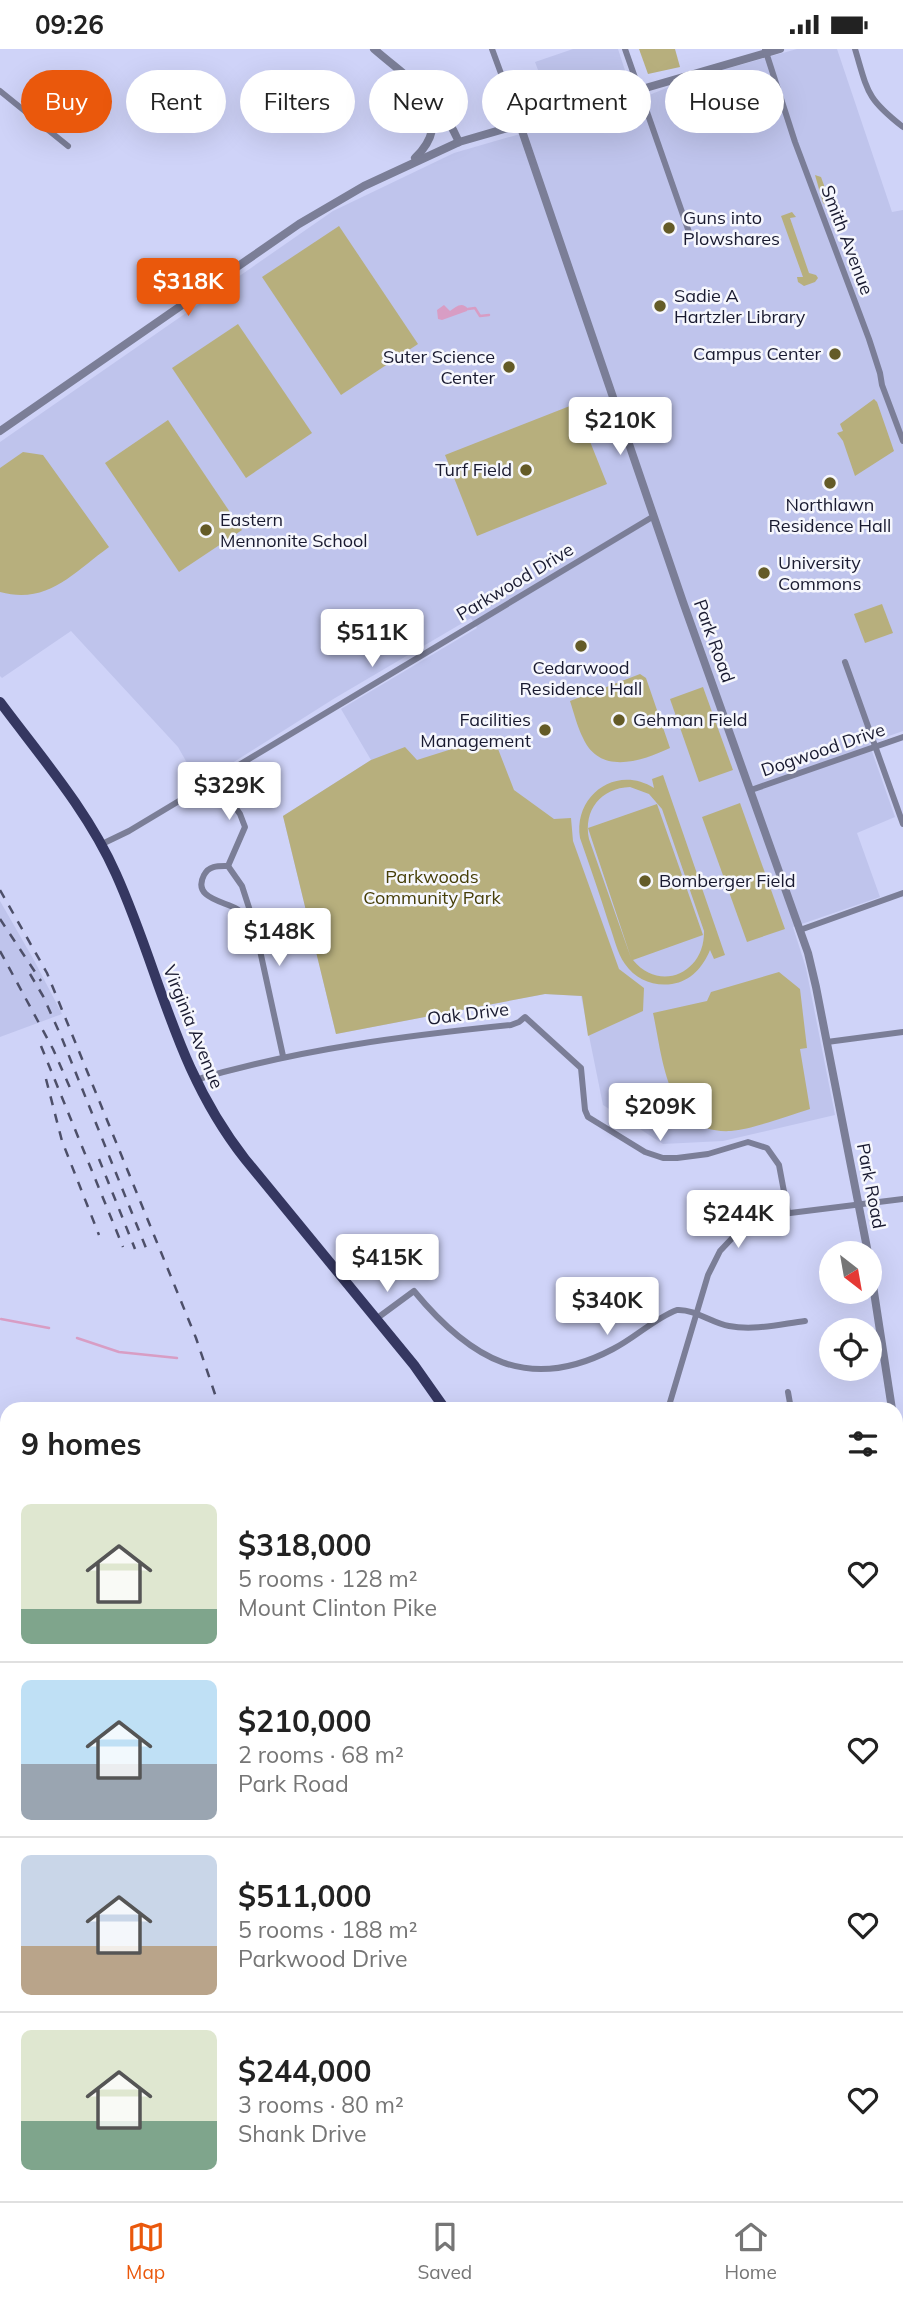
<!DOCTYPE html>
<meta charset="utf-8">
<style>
:root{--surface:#fff;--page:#f2f2f2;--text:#222;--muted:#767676;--line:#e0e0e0;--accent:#ea580c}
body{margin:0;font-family:Mulish,sans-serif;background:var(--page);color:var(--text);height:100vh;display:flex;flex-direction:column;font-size:26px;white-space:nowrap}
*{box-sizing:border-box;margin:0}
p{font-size:23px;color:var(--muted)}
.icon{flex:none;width:38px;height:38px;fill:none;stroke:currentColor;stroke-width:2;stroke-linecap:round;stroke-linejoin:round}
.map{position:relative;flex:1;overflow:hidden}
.side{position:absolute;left:0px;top:1353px;width:903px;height:800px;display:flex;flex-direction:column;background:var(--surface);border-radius:21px 21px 0 0;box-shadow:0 7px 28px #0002}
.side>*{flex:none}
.banner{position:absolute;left:21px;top:21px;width:861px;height:63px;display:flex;gap:14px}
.needle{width:46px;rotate:149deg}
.controls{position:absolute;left:819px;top:1192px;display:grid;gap:14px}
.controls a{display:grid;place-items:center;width:63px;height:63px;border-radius:50%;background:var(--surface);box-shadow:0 7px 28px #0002;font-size:35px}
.price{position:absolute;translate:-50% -60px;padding:0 16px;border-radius:7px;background:#fff;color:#222;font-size:23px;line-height:46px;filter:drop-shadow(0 2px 4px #0008)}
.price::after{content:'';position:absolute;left:50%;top:42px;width:21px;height:16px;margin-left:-10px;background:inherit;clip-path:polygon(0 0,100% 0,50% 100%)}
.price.current{background:var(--accent);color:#fff}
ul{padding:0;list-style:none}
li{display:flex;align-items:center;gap:21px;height:175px;padding:0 21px}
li+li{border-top:2px solid var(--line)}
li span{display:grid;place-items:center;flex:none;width:196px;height:140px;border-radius:10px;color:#555}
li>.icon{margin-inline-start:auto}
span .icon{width:84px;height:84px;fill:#fffc;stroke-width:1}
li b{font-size:30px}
h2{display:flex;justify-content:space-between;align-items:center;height:84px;padding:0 21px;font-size:30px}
.pill{padding:0 24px;border-radius:32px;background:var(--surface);box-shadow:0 7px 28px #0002;font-size:24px;line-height:63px}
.pill.current{background:var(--accent);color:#fff}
.status{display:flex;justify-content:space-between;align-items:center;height:49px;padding:0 35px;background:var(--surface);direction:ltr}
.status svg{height:19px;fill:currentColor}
.dock{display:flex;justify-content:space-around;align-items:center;height:98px;border-top:2px solid var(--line);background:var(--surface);font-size:19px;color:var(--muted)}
.dock a{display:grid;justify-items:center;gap:4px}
.dock .current{color:var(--accent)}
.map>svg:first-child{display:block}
.built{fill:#bfc4ec}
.green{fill:#b7af7d;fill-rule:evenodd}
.water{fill:#d89dc4}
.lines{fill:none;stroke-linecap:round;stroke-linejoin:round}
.stream{stroke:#d89dc4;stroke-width:2.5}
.minor{stroke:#7b7e97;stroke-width:6}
.tertiary{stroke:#7b7e97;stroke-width:8}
.primary{stroke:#353761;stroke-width:10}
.rail{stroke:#4d4f69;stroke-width:2.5;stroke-dasharray:9 9;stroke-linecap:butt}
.poi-dot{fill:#645b27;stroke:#f6f7fd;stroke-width:2.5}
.labels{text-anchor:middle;stroke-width:5;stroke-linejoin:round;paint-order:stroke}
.poi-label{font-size:18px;fill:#191a30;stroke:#f6f7fd;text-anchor:start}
.street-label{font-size:18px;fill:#191a30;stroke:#f6f7fd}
.park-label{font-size:18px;fill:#463e07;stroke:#f6f7fd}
</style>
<div class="status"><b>09:26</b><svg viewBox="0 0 49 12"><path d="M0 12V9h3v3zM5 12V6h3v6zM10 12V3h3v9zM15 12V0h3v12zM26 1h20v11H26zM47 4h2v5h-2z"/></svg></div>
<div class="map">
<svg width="903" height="2152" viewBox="0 0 903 2152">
<rect width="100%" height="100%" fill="#cfd3f8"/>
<!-- built -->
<g class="built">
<polygon points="573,0 618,0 635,52 683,32 797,0 837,0 892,163 903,161 903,682 869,694 895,768 857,784 880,848 793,878 806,919 835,1066 723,1092 663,1095 603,1056 581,947 545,945 336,985 283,767 371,711 341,660 477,579 471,569 335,649 199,735 178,698 71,582 2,629 0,627 0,393 333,162 454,104 558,74 535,13"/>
<polygon points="0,852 35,913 62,965 0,988"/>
</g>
<!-- green -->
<g class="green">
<polygon points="639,0 675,0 680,18 648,25"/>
<polygon points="815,126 821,128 829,150 826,156 823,154"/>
<polygon points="792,163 796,168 790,169 809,224 816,226 818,229 815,233 804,237 798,233 797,228 803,228 781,167"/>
<polygon points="339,177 418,295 341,346 262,228"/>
<polygon points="238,275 312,384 246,429 172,319"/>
<polygon points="874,350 877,353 894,402 855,427 843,392 837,384 843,382 840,375"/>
<polygon points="575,355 607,435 477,487 445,406"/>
<polygon points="168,371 242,481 179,523 105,414"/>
<path d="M 23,403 L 43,406 L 109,498 C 73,524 48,556 0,543 L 0,419 Z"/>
<polygon points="882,555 893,584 865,594 854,565"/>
<path d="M 640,625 L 646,629 L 670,699 C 642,712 600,727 583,689 C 577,677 574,664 570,652 Z"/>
<polygon points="703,638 733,721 699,733 670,650"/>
<polygon points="493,687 514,741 554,770 571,769 573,792 619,920 644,939 643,962 588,987 582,947 545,945 336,985 283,767 371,711 405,698 417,711"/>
<path d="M 663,726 L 725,906 L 714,910 L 710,901 C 703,918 691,932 672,935 C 654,938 635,930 625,915 C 617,904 614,888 609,875 C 600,846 590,818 580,789 C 573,746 617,715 654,739 L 652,730 ZM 630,738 L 649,745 L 662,760 L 704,882 C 705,924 660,944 633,911 L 703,886 L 657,755 L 588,779 L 631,909 L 589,790 C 583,761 601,739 630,738 Z"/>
<polygon points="740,754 785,880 747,893 702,768"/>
<path d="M 779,923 L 800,940 L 807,999 L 800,1000 L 810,1060 C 787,1067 753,1080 731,1082 C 667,1086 663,1010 653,964 L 707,952 L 711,943 Z"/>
</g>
<!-- water -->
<path class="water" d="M 444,256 L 450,262 C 456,258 462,252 468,260 L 467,262 L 442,271 L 438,270 L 437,261 Z"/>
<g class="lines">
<!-- stream -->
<g class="stream">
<polyline points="468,260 475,259 480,267 489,266"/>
<polyline points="1,1270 49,1279"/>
<polyline points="77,1289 119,1303 177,1309"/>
<polyline points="0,1563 7,1575"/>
<polyline points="0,1967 7,1959"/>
</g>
<!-- minor -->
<g class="minor">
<polyline points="492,0 520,76"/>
<polyline points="625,0 690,186"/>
<polyline points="765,0 795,93 869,290 880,324 882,336 903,392"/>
<path d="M 855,0 C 868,43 866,49 903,78"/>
<polyline points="0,42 68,97"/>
<polyline points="845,613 903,775"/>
<polyline points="215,730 240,765 245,778 228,817"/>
<polyline points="751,741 903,688"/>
<polyline points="102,795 129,782 654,467"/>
<path d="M 254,874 L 242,837 L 228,817 C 219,817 209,816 204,826 C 192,849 223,852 237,860 C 243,864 248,869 254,874 L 283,1007"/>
<polyline points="800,881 903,844"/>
<polyline points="827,993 903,983"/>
<path d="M 195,1031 C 300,1000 403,987 511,976 L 519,973 L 525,968 L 581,1019 L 585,1061 L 588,1068 L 645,1103 L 663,1109 L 677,1109 L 708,1105 L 748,1093 L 767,1099 L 779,1116 L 788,1164"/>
<path d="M 376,1270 L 414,1242 C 470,1310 528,1345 613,1300 C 635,1289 655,1269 677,1261 C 695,1260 712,1274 729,1277 C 754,1282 781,1275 805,1272"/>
<polyline points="788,1343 791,1360"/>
<polyline points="668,1360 708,1226 720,1202 737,1184 752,1173 774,1166 903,1150"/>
<polyline points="0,1616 7,1630"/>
<polyline points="896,1638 903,1636"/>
<polyline points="896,2056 903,2053"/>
<polyline points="896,2060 903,2075"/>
<polyline points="288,2146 296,2152"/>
<polyline points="340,2152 364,2146"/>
</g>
<!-- tertiary -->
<g class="tertiary">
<path d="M 374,0 C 410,31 439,48 459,93"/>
<polyline points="520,76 683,553 808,904 816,938 868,1204"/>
<path d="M 415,109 C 435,90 435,74 431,48"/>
<polyline points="0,382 299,175 364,137 459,93 780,0"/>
<polyline points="870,1217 892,1360"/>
<polyline points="896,1387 903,1438"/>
<polyline points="0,1478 7,1477"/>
<polyline points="896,1905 903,1901"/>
</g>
<!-- primary -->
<g class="primary">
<path d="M 0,653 C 41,708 88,762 116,825 C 161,925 175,1021 245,1110 L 414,1316 L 445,1360"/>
<polyline points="748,2146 751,2152"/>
</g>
<!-- rail -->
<g class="rail">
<polyline points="0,841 47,924 196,1289 220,1360"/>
<polyline points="0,870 41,932"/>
<polyline points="0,902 53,1000 70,1039"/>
<polyline points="30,925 43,947 61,987 146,1199"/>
<polyline points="41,997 123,1198"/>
<polyline points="46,1030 62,1092 99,1186"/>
<polyline points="99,1110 135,1200"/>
<polyline points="201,2152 202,2146"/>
</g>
</g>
<!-- markers -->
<g class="poi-dot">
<circle cx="669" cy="179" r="7"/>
<circle cx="660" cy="257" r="7"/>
<circle cx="835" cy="305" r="7"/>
<circle cx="509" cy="318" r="7"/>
<circle cx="526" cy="421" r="7"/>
<circle cx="830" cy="434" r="7"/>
<circle cx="206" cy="481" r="7"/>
<circle cx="764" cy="524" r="7"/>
<circle cx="581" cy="597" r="7"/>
<circle cx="619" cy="671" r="7"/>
<circle cx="545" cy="681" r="7"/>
<circle cx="645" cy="832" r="7"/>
</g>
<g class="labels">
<!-- poi labels -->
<g class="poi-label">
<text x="683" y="175">Guns into<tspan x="683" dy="21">Plowshares</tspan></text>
<text x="674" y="253">Sadie A<tspan x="674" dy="21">Hartzler Library</tspan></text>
<text x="821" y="311" text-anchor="end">Campus Center</text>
<text x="495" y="314" text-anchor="end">Suter Science<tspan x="495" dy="21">Center</tspan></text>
<text x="512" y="427" text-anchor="end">Turf Field</text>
<text x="830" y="462" text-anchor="middle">Northlawn<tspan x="830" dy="21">Residence Hall</tspan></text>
<text x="220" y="477">Eastern<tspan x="220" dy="21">Mennonite School</tspan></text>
<text x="778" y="520">University<tspan x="778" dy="21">Commons</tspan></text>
<text x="581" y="625" text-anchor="middle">Cedarwood<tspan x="581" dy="21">Residence Hall</tspan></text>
<text x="531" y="677" text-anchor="end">Facilities<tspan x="531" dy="21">Management</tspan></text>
<text x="633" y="677">Gehman Field</text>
<text x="659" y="838">Bomberger Field</text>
</g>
<!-- street labels -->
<g class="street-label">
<text transform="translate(847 191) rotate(69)" y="6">Smith Avenue</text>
<text transform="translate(515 533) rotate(-31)" y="6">Parkwood Drive</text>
<text transform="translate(714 592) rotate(70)" y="6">Park Road</text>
<text transform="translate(823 701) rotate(-19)" y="6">Dogwood Drive</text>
<text transform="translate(468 965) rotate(-7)" y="6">Oak Drive</text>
<text transform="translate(193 978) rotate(68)" y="6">Virginia Avenue</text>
<text transform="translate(871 1137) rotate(79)" y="6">Park Road</text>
</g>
<!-- park labels -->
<g class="park-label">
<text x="432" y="834">Parkwoods<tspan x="432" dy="21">Community Park</tspan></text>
</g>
</g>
</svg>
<div class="controls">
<a><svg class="needle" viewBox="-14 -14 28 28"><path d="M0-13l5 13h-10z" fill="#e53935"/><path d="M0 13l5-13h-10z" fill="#767676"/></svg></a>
<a><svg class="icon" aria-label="locate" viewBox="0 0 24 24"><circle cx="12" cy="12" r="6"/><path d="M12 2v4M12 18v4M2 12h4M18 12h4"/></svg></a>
</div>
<b class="price current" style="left:188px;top:269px">$318K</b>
<b class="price" style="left:620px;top:408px">$210K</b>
<b class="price" style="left:372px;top:620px">$511K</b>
<b class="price" style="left:229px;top:773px">$329K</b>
<b class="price" style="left:279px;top:919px">$148K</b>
<b class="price" style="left:660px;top:1094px">$209K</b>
<b class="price" style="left:738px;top:1201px">$244K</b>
<b class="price" style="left:387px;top:1245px">$415K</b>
<b class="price" style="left:607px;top:1288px">$340K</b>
<div class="banner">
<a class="pill current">Buy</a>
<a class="pill">Rent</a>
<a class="pill">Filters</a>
<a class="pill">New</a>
<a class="pill">Apartment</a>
<a class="pill">House</a>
</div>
<section class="side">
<h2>9 homes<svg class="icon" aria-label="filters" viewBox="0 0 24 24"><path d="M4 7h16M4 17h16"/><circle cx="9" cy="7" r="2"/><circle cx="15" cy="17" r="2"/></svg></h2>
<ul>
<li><span style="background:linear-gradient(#dfe7d0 75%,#7fa58c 0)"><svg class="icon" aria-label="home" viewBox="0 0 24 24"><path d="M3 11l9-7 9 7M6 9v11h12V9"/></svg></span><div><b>$318,000</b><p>5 rooms · 128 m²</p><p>Mount Clinton Pike</p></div><svg class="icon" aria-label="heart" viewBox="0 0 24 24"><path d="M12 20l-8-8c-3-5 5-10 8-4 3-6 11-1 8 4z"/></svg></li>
<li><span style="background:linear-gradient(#bfe0f5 60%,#9aa5b1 0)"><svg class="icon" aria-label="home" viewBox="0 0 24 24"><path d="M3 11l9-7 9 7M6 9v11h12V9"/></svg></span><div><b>$210,000</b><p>2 rooms · 68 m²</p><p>Park Road</p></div><svg class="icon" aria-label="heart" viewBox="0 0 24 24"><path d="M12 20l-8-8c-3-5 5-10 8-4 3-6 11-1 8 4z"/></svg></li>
<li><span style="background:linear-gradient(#c9d6e8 65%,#b9a48a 0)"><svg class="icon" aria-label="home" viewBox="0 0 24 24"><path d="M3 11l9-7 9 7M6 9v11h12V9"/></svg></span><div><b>$511,000</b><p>5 rooms · 188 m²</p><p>Parkwood Drive</p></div><svg class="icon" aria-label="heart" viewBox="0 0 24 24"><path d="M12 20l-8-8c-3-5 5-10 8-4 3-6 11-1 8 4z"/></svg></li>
<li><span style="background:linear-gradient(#dfe7d0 65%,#7fa58c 0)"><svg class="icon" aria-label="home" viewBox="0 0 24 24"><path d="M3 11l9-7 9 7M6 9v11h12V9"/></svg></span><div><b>$244,000</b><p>3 rooms · 80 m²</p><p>Shank Drive</p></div><svg class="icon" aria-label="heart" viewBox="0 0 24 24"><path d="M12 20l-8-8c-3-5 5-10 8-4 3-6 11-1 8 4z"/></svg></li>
</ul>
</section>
</div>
<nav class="dock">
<a class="current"><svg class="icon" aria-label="map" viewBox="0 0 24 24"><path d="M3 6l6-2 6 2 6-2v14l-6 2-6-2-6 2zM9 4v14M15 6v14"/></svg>Map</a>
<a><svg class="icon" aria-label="saved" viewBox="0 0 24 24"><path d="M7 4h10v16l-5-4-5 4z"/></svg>Saved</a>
<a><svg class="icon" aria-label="home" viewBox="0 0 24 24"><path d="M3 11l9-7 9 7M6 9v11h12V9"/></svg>Home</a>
</nav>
